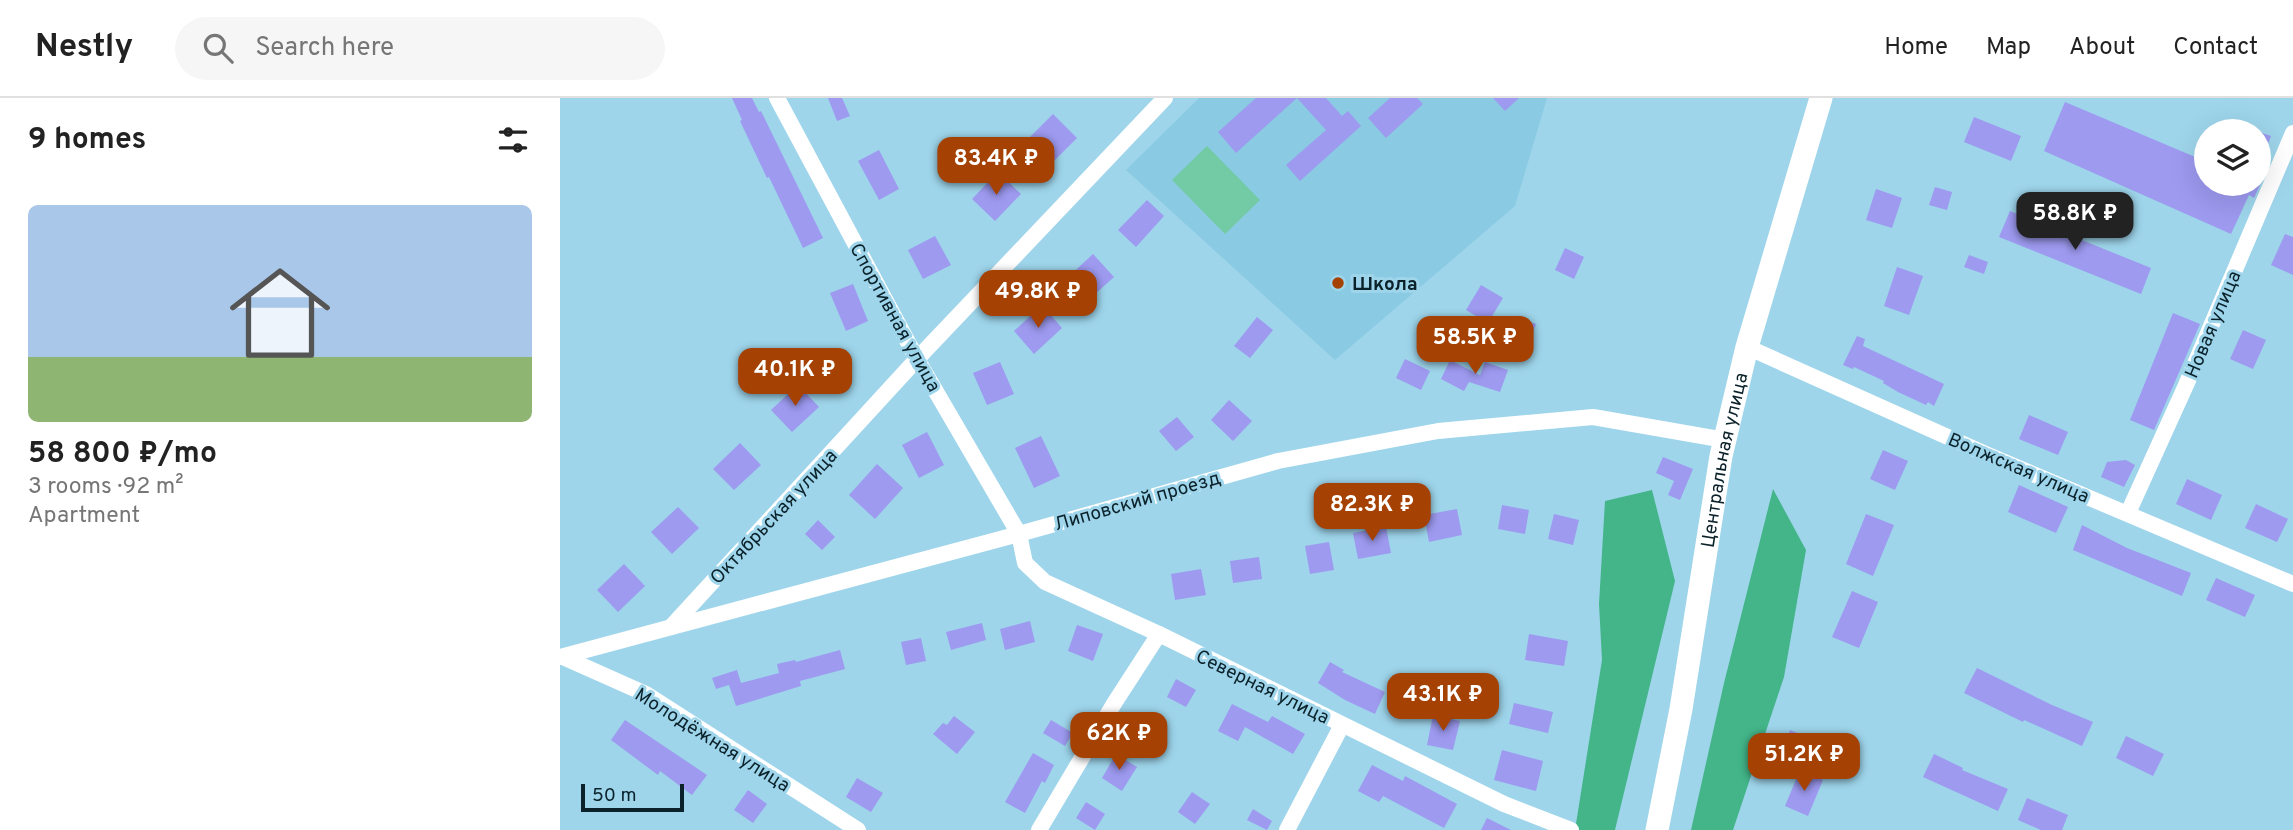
<!DOCTYPE html>
<meta charset="utf-8">
<style>
:root{--surface:#fff;--page:#f6f6f6;--text:#222;--muted:#767676;--line:#e0e0e0;--accent:#a44103}
body{margin:0;font-family:Overpass,sans-serif;background:var(--page);color:var(--text);height:100vh;display:flex;flex-direction:column;font-size:26px;white-space:nowrap}
*{box-sizing:border-box;margin:0}
p{font-size:23px;color:var(--muted)}
.icon{flex:none;width:38px;height:38px;fill:none;stroke:currentColor;stroke-width:2;stroke-linecap:round;stroke-linejoin:round}
.map{position:relative;flex:1;overflow:hidden}
.details{display:flex;flex-direction:column;background:var(--surface);width:560px}
.details>*{flex:none}
.fabs{position:absolute;left:1634px;top:21px;display:grid;gap:14px}
.fabs a{display:grid;place-items:center;width:77px;height:77px;border-radius:50%;background:var(--surface);box-shadow:0 7px 28px #0002;font-size:35px}
.scale{position:absolute;left:21px;bottom:18px;width:103px;box-sizing:border-box;padding-left:7px;border:4px solid #0b222a;border-top:0;font-size:19px;line-height:24px;white-space:nowrap;color:#0b222a;-webkit-text-stroke:5px #9ed5eb;paint-order:stroke}
.price{position:absolute;translate:-50% -60px;padding:0 16px;border-radius:14px;background:var(--accent);color:#fff;font-size:23px;line-height:46px;filter:drop-shadow(0 2px 4px #0008)}
.price::after{content:'';position:absolute;left:50%;top:42px;width:21px;height:16px;margin-left:-10px;background:inherit;clip-path:polygon(0 0,100% 0,50% 100%)}
.price.selected{background:#222;color:#fff}
ul{padding:0;list-style:none}
li{display:grid;align-content:center;gap:14px;height:371px;padding:0 28px}
li+li{border-top:2px solid var(--line)}
li span{display:grid;place-items:center;height:217px;border-radius:10px;color:#555}
li>.icon{margin-inline-start:auto}
span .icon{width:126px;height:126px;fill:#fffc;stroke-width:1}
li b{font-size:30px}
h2{display:flex;justify-content:space-between;align-items:center;height:84px;padding:0 28px;font-size:30px}
header{display:flex;align-items:center;gap:42px;box-sizing:border-box;height:98px;padding:0 35px;background:var(--surface);border-bottom:2px solid var(--line)}
header strong{font-size:33px}
nav{display:flex;gap:38px;margin-inline-start:auto;font-size:24px}
.search{width:490px;height:63px;background:var(--page);display:flex;align-items:center;gap:18px;box-sizing:border-box;padding:0 24px;border-radius:38px;color:var(--muted);font-size:26px}
main{display:flex;flex:1;min-height:0}
.map>svg:first-child{display:block}
.built{fill:#8acae3}
.green{fill:#72cba5}
.forest{fill:#43b589}
.building{fill:#9d9af0}
.lines{fill:none;stroke-linecap:round;stroke-linejoin:round}
.minor{stroke:#fff;stroke-width:16}
.secondary{stroke:#fff;stroke-width:23}
.poi-dot{fill:#a44103;stroke:#9ed5eb;stroke-width:2.5}
.labels{text-anchor:middle;stroke-width:6;stroke-linejoin:round;paint-order:stroke}
.poi-label{font-size:19px;font-weight:bold;fill:#0b222a;stroke:#9ed5eb;text-anchor:start}
.street-label{font-size:19px;fill:#0b222a;stroke:#9ed5eb}
</style>
<header>
<strong>Nestly</strong>
<div class="search"><svg class="icon" aria-label="search" viewBox="0 0 24 24"><circle cx="10" cy="10" r="6"/><path d="M15 15l6 6"/></svg>Search here</div>
<nav><a>Home</a><a>Map</a><a>About</a><a>Contact</a></nav>
</header>
<main>
<section class="details">
<h2>9 homes<svg class="icon" aria-label="filters" viewBox="0 0 24 24"><path d="M4 7h16M4 17h16"/><circle cx="9" cy="7" r="2"/><circle cx="15" cy="17" r="2"/></svg></h2>
<ul>
<li><span style="background:linear-gradient(#a9c7e8 70%,#8fb573 0)"><svg class="icon" aria-label="home" viewBox="0 0 24 24"><path d="M3 11l9-7 9 7M6 9v11h12V9"/></svg></span><div><b>58 800 ₽/mo</b><p>3 rooms · 92 m²</p><p>Apartment</p></div></li>
</ul>
</section>
<div class="map">
<svg width="1733" height="732" viewBox="0 0 1733 732">
<rect width="100%" height="100%" fill="#9ed5eb"/>
<!-- built -->
<polygon class="built" points="639,0 987,0 955,108 775,262 566,72"/>
<!-- green -->
<polygon class="green" points="647,48 700,102 665,136 612,82"/>
<!-- forest -->
<g class="forest">
<polygon points="1213,391 1246,452 1224,579 1173,732 1131,732 1164,585"/>
<polygon points="1092,392 1115,483 1055,732 1015,732 1042,562 1039,506 1045,403"/>
</g>
<!-- building -->
<g class="building">
<polygon points="172,0 192,0 199,14 201,13 263,140 243,150 209,79 207,80 180,23 182,22"/>
<polygon points="268,0 282,0 290,18 277,23"/>
<polygon points="696,0 766,0 782,18 788,13 801,28 740,83 726,67 766,32 737,0 676,55 658,34"/>
<polygon points="830,0 857,0 863,6 826,40 808,20"/>
<polygon points="933,0 959,0 945,13"/>
<polygon points="1505,4 1647,64 1647,86 1700,87 1694,100 1689,97 1671,136 1484,53"/>
<polygon points="493,16 517,40 491,66 467,42"/>
<polygon points="1414,19 1461,38 1451,63 1404,44"/>
<polygon points="1699,34 1711,38 1700,67 1699,67"/>
<polygon points="319,52 339,91 319,102 298,63"/>
<polygon points="438,74 461,96 435,123 412,101"/>
<polygon points="1375,89 1392,94 1387,112 1369,107"/>
<polygon points="1316,91 1342,100 1332,130 1306,122"/>
<polygon points="587,102 604,118 576,149 558,132"/>
<polygon points="1450,113 1591,170 1581,196 1439,139"/>
<polygon points="1725,136 1733,139 1733,177 1711,167"/>
<polygon points="375,138 391,167 363,181 348,152"/>
<polygon points="1005,150 1024,159 1014,181 995,172"/>
<polygon points="533,156 554,179 525,205 505,182"/>
<polygon points="1409,157 1428,164 1424,176 1404,169"/>
<polygon points="1337,169 1363,178 1349,217 1324,208"/>
<polygon points="293,186 308,223 286,233 270,195"/>
<polygon points="921,187 943,200 928,225 906,212"/>
<polygon points="482,207 502,230 474,256 454,233"/>
<polygon points="1613,215 1640,226 1594,332 1570,322"/>
<polygon points="953,218 976,226 968,247 946,238"/>
<polygon points="697,219 713,232 690,260 674,248"/>
<polygon points="1683,232 1706,242 1693,271 1670,261"/>
<polygon points="1297,238 1305,241 1303,248 1384,286 1374,308 1368,304 1366,307 1338,294 1323,285 1324,283 1294,269 1293,271 1283,267"/>
<polygon points="845,261 870,273 861,292 836,280"/>
<polygon points="890,262 920,277 925,264 948,272 940,294 909,284 904,293 881,281"/>
<polygon points="440,264 454,296 427,307 413,275"/>
<polygon points="238,287 259,309 232,334 211,312"/>
<polygon points="669,302 692,323 673,343 651,322"/>
<polygon points="1469,317 1508,334 1498,357 1459,341"/>
<polygon points="617,319 634,339 616,353 599,333"/>
<polygon points="367,334 384,367 359,380 342,347"/>
<polygon points="481,338 500,378 474,390 455,350"/>
<polygon points="180,345 201,367 174,392 153,371"/>
<polygon points="1323,352 1348,363 1335,392 1310,381"/>
<polygon points="1103,359 1133,371 1120,402 1108,397 1114,383 1096,375"/>
<polygon points="1566,362 1575,367 1564,389 1541,379 1547,364"/>
<polygon points="317,366 343,390 315,421 289,397"/>
<polygon points="1627,381 1662,397 1651,422 1616,406"/>
<polygon points="1459,387 1508,409 1496,435 1448,414"/>
<polygon points="1696,406 1728,421 1717,444 1685,430"/>
<polygon points="942,407 969,412 965,436 938,431"/>
<polygon points="118,409 139,430 112,456 91,434"/>
<polygon points="897,411 902,437 869,444 864,417"/>
<polygon points="994,416 1019,422 1013,447 988,441"/>
<polygon points="1306,416 1334,427 1313,478 1286,466"/>
<polygon points="258,422 275,439 262,452 245,436"/>
<polygon points="1522,427 1567,450 1631,475 1622,498 1513,452"/>
<polygon points="826,429 831,455 798,461 793,435"/>
<polygon points="769,444 774,472 750,476 745,448"/>
<polygon points="699,459 702,481 673,485 670,463"/>
<polygon points="64,466 85,488 58,514 37,492"/>
<polygon points="641,471 646,497 615,502 611,476"/>
<polygon points="1656,480 1695,497 1685,519 1646,502"/>
<polygon points="1292,493 1318,504 1299,550 1272,539"/>
<polygon points="470,523 475,544 445,552 440,531"/>
<polygon points="422,525 426,542 391,552 386,534"/>
<polygon points="517,527 543,536 533,563 508,553"/>
<polygon points="969,536 1008,543 1004,568 965,562"/>
<polygon points="361,540 366,563 346,567 341,544"/>
<polygon points="280,552 285,571 240,583 241,588 176,608 169,587 156,591 152,580 177,572 181,585 219,575 217,566 235,562 236,564"/>
<polygon points="770,564 784,572 782,574 825,594 815,616 785,602 758,585"/>
<polygon points="1417,570 1492,607 1533,624 1522,648 1464,622 1463,624 1404,595"/>
<polygon points="616,581 636,592 626,609 607,599"/>
<polygon points="954,605 993,614 988,635 949,626"/>
<polygon points="672,606 708,624 712,618 745,636 733,656 685,629 678,643 658,633"/>
<polygon points="873,617 900,623 893,652 867,647"/>
<polygon points="394,618 415,634 397,656 373,636 383,625 387,627"/>
<polygon points="65,622 147,677 132,697 100,673 98,677 51,642"/>
<polygon points="491,622 513,635 505,648 483,635"/>
<polygon points="1230,632 1257,643 1246,669 1220,659"/>
<polygon points="1566,638 1604,656 1593,678 1556,660"/>
<polygon points="942,652 983,663 976,693 934,682"/>
<polygon points="473,655 494,667 485,685 482,683 465,715 445,704"/>
<polygon points="556,656 577,669 562,693 542,680"/>
<polygon points="1374,656 1403,670 1402,672 1448,691 1438,713 1363,679"/>
<polygon points="812,667 843,683 845,678 897,706 884,730 823,698 819,704 798,693"/>
<polygon points="1240,672 1263,682 1248,718 1225,708"/>
<polygon points="297,680 323,695 311,714 286,699"/>
<polygon points="188,692 207,706 193,725 174,712"/>
<polygon points="632,694 650,706 635,726 618,714"/>
<polygon points="1467,700 1508,717 1502,732 1481,732 1458,722"/>
<polygon points="526,704 545,716 535,732 516,720"/>
<polygon points="693,711 712,723 707,732 687,722"/>
<polygon points="927,720 951,732 921,732"/>
</g>
<g class="lines">
<!-- minor -->
<g class="minor">
<polyline points="217,0 357,261 459,436 465,465 485,484 599,536 944,706 1011,732"/>
<polyline points="1187,249 1428,357 1733,486"/>
<polyline points="1568,415 1626,287 1733,35"/>
<polyline points="111,529 357,261 605,0"/>
<polyline points="0,559 459,436 718,363 878,333 1033,319 1165,342"/>
<polyline points="3,559 86,596 298,732"/>
<polyline points="479,732 555,604 599,536"/>
<polyline points="727,732 782,627"/>
</g>
<!-- secondary -->
<path class="secondary" id="s1" d="M 1097,732 L 1121,611 L 1161,358 L 1187,249 L 1261,0"/>
</g>
<!-- markers -->
<circle class="poi-dot" cx="778" cy="185" r="7"/>
<g class="labels">
<!-- poi labels -->
<g class="poi-label">
<text x="792" y="192">Школа</text>
</g>
<!-- street labels -->
<g class="street-label">
<text transform="translate(336 219) rotate(61)" y="7">Спортивная улица</text>
<text transform="translate(1652 226) rotate(-67)" y="7">Новая улица</text>
<text dy="7" stroke="none"><textPath href="#s1" startOffset="376">Центральная улица</textPath></text>
<text transform="translate(1459 369) rotate(23)" y="7">Волжская улица</text>
<text transform="translate(577 402) rotate(-16)" y="7">Липовский проезд</text>
<text transform="translate(213 418) rotate(-47)" y="7">Октябрьская улица</text>
<text transform="translate(703 588) rotate(26)" y="7">Северная улица</text>
<text transform="translate(153 641) rotate(32)" y="7">Молодёжная улица</text>
</g>
</g>
</svg>
<div class="fabs">
<a><svg class="icon" aria-label="layers" viewBox="0 0 24 24"><path d="M12 4l9 5-9 5-9-5zM3 14l9 5 9-5"/></svg></a>
</div>
<div class="scale">50 m</div>
<b class="price" style="left:436px;top:99px">83.4K ₽</b>
<b class="price selected" style="left:1515px;top:154px">58.8K ₽</b>
<b class="price" style="left:478px;top:232px">49.8K ₽</b>
<b class="price" style="left:915px;top:278px">58.5K ₽</b>
<b class="price" style="left:235px;top:310px">40.1K ₽</b>
<b class="price" style="left:812px;top:445px">82.3K ₽</b>
<b class="price" style="left:883px;top:635px">43.1K ₽</b>
<b class="price" style="left:559px;top:674px">62K ₽</b>
<b class="price" style="left:1244px;top:695px">51.2K ₽</b>
</div>
</main>
